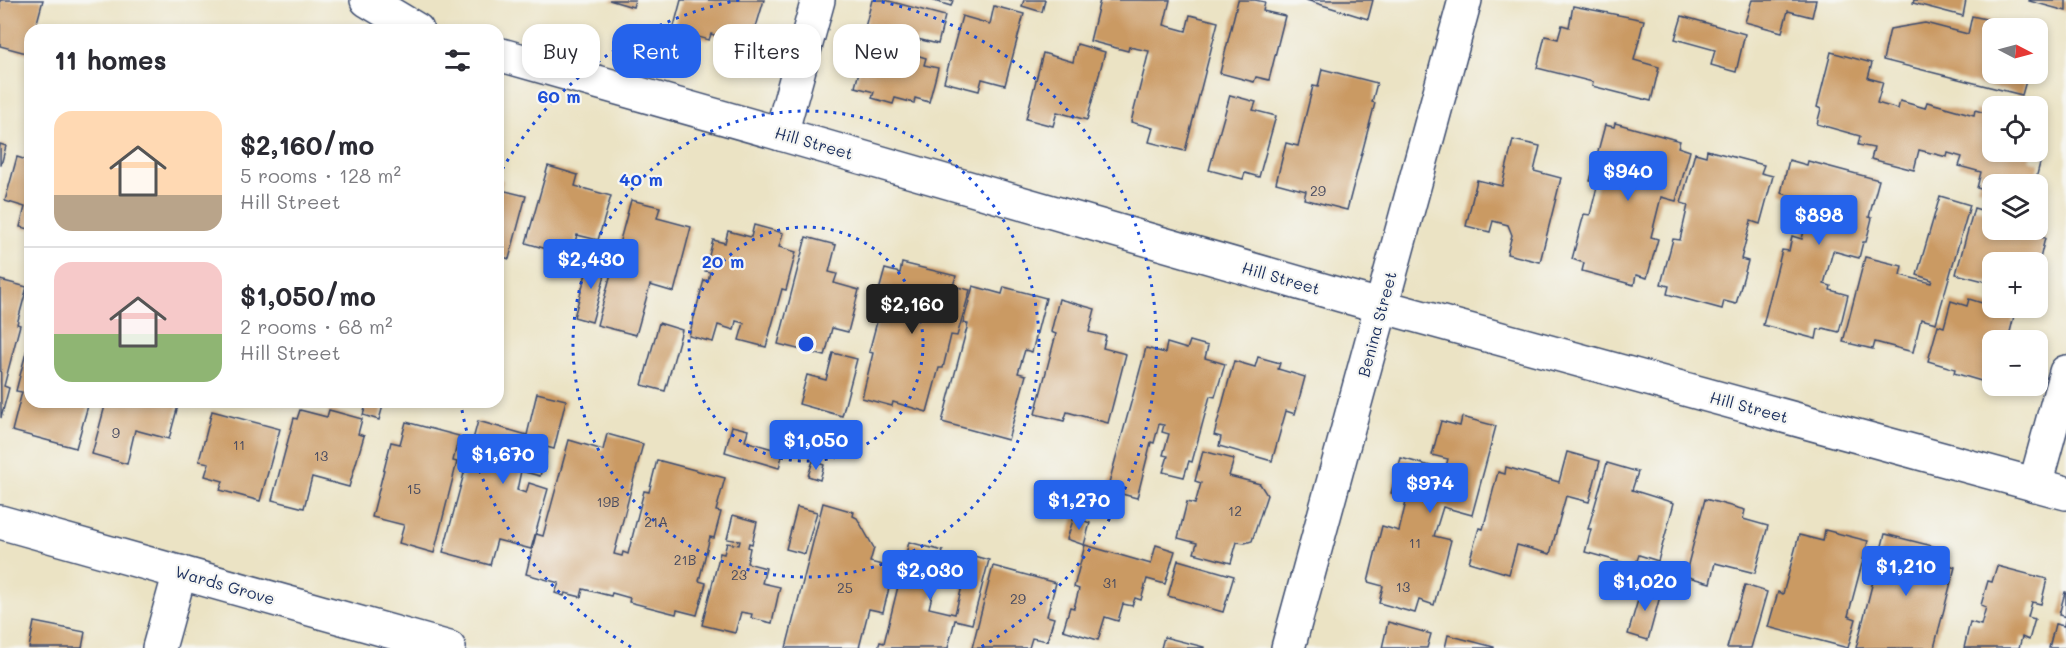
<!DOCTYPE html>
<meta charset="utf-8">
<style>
:root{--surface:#fff;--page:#f7f7f7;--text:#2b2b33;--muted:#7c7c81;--line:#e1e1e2;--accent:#2563eb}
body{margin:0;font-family:Mali,sans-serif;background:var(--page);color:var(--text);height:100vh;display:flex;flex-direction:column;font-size:22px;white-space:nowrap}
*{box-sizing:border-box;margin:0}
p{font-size:20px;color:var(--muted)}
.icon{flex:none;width:33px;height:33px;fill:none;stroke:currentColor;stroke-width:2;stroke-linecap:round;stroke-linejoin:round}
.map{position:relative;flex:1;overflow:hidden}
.side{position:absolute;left:24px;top:24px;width:480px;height:384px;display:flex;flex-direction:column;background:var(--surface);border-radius:18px;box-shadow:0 3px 9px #0003}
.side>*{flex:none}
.guide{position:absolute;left:522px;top:24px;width:570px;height:54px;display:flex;gap:12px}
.needle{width:39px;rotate:96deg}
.buttons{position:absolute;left:1982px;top:18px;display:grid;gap:12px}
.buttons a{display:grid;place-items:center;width:66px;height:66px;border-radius:12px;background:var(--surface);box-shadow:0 3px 9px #0003;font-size:30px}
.price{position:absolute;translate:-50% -51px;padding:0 14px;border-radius:6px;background:var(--accent);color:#fff;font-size:20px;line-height:39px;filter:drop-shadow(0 2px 3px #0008)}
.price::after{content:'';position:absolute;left:50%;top:36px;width:18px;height:14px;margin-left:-9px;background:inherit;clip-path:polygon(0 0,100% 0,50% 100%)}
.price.active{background:#222;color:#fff}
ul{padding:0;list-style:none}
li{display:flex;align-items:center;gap:18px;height:150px;padding:0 30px}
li+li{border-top:2px solid var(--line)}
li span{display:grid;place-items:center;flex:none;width:168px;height:120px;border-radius:18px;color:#555}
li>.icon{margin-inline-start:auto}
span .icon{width:72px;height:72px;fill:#fffc;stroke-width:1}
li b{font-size:26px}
h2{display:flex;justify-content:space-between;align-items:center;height:72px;padding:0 30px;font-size:26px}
.pill{padding:0 21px;border-radius:18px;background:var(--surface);box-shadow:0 3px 9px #0003;font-size:21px;line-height:54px}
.pill.active{background:var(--accent);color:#fff}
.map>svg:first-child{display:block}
.building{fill:#ca9a64}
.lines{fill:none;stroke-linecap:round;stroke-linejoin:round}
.minor-casing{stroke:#3a4a6d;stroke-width:36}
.minor{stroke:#fff;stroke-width:33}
.ring{fill:none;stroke:#1d4ed8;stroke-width:3;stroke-dasharray:3 6}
.labels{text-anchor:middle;stroke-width:4.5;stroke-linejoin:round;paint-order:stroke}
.number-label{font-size:14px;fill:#474a60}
.street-label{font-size:16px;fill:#1b2f5e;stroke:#f6f6f2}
.centre{fill:#1d4ed8;stroke:#f6f6f2;stroke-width:3}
.ring-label{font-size:18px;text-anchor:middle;font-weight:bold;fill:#1d4ed8;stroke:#f6f6f2;stroke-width:4.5;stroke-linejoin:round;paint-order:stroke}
</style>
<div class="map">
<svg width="2066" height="648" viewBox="0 0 2066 648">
<rect width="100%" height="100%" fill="#f6f6f2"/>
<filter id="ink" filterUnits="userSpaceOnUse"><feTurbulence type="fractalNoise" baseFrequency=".0167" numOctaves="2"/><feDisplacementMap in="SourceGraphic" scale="12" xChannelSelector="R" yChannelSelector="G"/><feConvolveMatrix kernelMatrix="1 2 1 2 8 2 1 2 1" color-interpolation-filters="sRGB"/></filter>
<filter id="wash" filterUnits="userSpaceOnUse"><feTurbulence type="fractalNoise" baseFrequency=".008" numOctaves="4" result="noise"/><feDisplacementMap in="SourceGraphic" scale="24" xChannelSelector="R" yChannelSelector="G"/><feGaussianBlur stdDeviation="1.35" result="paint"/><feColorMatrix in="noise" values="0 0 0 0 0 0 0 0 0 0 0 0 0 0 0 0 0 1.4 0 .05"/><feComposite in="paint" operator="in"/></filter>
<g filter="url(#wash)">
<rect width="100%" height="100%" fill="#ebe3c4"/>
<g id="blocks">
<!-- building -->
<g class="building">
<polygon points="0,0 43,0 35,30 30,30 30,54 0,46"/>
<polygon points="609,0 635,0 633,7"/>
<polygon points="681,0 764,0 756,27 754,26 752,32 747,30 736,36 734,41 711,34 709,40 673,30"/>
<polygon points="872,0 885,0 945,16 938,44 917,39 913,54 926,58 924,65 938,68 929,102 915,98 914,103 895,98 893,104 872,98 874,92 855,87 865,49 860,47"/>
<polygon points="931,0 953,0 951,6"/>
<polygon points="1024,0 1045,0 1042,12 1022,6"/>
<polygon points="1100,0 1170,0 1164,25 1186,31 1190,15 1218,22 1185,151 1149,142 1153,128 1131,122 1149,51 1129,47 1128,51 1090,41"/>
<polygon points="1238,0 1255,0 1265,2 1263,11 1285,16 1269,80 1256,77 1254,82 1220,73"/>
<polygon points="1306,0 1373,0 1368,19"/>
<polygon points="1752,0 1816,0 1812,17 1788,11 1782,32 1745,22"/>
<polygon points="1914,0 1966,0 1963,16 1913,3"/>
<polygon points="2029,0 2066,0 2066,11 2029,1"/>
<polygon points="994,6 1024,14 1005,85 982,79 979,91 944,82 962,16 990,24"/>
<polygon points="1573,6 1644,20 1634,60 1659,67 1651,101 1592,86 1593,82 1537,68 1545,36 1558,39 1562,25 1569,27"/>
<polygon points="1682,16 1745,34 1736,72 1711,65 1715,50 1675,39"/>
<polygon points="1972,16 2004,23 2003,28 1992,28 1992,74 2028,74 2022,95 1883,60 1890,29 1925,23 1968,34"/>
<polygon points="1077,44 1105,52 1087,120 1057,112 1053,126 1026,119 1043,53 1073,62"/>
<polygon points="1831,52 1872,63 1868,78 1883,82 1877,103 1898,109 1900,101 1925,108 1927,102 1974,115 1975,110 1992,115 1992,152 2032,152 2029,160 2040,163 2035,183 2025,180 2024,184 1992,184 1992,192 1977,188 1981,172 1959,166 1962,157 1948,153 1947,157 1919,150 1914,170 1871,159 1874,148 1858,145 1860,136 1817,124 1821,109 1817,107"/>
<polygon points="1322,69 1377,83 1372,102 1375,103 1347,210 1304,199 1306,191 1276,183 1286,143 1298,146 1313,86 1318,87"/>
<polygon points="1230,95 1256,102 1253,110 1276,116 1259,177 1245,173 1243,179 1209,170"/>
<polygon points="1615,123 1680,141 1678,147 1690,151 1676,201 1661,197 1651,237 1658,239 1647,278 1636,275 1634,285 1582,271 1584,263 1572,259 1584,214 1590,215 1598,183 1590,181 1605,125 1614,127"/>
<polygon points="1513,140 1540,146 1534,171 1561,178 1540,262 1507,254 1512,235 1508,225 1493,221 1490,232 1466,226 1477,180 1502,186"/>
<polygon points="0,144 6,146 1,165 0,165"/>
<polygon points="1707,150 1764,165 1761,173 1773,176 1760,224 1751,221 1741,259 1748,261 1736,304 1724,301 1722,309 1667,294 1669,286 1661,284 1673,239 1680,240 1688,205 1681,203 1695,153 1706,156"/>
<polygon points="17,157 30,161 30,229 20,227 25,207 5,201"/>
<polygon points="1789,160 1807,165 1808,161 1879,180 1869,217 1872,218 1866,242 1863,242 1859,258 1833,251 1824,284 1831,286 1830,290 1848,295 1839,332 1823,328 1822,330 1818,329 1816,339 1763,325 1782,250 1789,251 1792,236 1802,239 1806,223 1799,210 1795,208 1798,198 1781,193"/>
<polygon points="548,166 578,175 575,186 611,196 598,240 577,235 571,256 526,243"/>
<polygon points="498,179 503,180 501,190 526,196 509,259 498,255"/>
<polygon points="1940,196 1970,205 1936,323 1921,319 1913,352 1875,342 1873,349 1843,342 1865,257 1902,266 1900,275 1931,283 1932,280 1917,275"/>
<polygon points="631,200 660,207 657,218 691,227 674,292 650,285 636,335 597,325"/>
<polygon points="1974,208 1992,213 1992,230 2030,230 2029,234 2045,238 2038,267 2037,262 1992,262 1992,283 1956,274"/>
<polygon points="754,225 783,233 779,247 796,252 786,290 782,289 766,347 739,340 744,323 736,321 734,330 718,325 713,342 689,336 704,280 708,281 710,272 705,271 713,240 725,243 728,231 751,237"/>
<polygon points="806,237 836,245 829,272 837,274 834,283 859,290 848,332 832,328 825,356 778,344"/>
<polygon points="590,259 608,264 592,322 574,317"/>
<polygon points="902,263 956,276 953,286 970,290 957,336 951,335 943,368 939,368 927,412 893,402 892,406 862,398 873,353 869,352 878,318 872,316 885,269 900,273"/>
<polygon points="0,280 27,287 17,324 20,325 4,386 9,388 1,418"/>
<polygon points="973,286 1002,294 1004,287 1046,298 1032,352 1025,350 1018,373 1026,375 1008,440 942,422 968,324 963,323"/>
<polygon points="1059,299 1095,309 1089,332 1106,336 1103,348 1126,354 1108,423 1067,412 1064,421 1035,414 1056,334 1051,332"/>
<polygon points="1969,299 1992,306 1992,308 2015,312 2008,340 1992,340 1992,370 1988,383 1954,373 1955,369 1928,361 1938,325 1944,327 1951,301 1967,306"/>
<polygon points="659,323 682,330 665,391 642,385"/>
<polygon points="29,341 30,402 89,402 76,448 12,431 22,392 16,391"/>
<polygon points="1190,341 1208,346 1205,358 1225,364 1215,397 1210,396 1192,462 1189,461 1184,477 1163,472 1168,456 1163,455 1169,434 1162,432 1164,425 1159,424 1154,443 1151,442 1137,498 1107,490 1146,348 1165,353 1167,343 1187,349"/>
<polygon points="833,353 857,359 842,416 799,404 807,375 826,380"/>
<polygon points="1258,357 1280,363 1278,369 1305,377 1295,414 1286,411 1272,461 1219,446 1221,437 1214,435 1234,361 1255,367"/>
<polygon points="537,393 566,400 554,449 525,441 524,444 547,450 540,476 521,471 517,490 526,493 529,483 548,489 531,549 497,540 490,565 443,552 478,421 527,435"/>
<polygon points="106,402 179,402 169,439 135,430 127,464 92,454"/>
<polygon points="367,402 384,402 379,420 363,415"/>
<polygon points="300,410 327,417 329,410 362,419 358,434 364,436 349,487 312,477 304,508 272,500 294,418 297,419"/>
<polygon points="212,411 280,429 260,501 220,490 223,481 205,476 209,463 199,461"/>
<polygon points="1462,417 1496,426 1472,515 1443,507 1434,536 1451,540 1434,605 1419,600 1415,613 1379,603 1383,586 1368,582 1382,526 1399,531 1407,498 1391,493 1401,458 1445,470 1448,459 1432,455 1441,421 1460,426"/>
<polygon points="406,422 459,436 453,461 457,462 434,553 399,543 404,525 372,517 391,442 400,444"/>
<polygon points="732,426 748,430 745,441 783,452 779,468 725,452"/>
<polygon points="607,434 643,444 614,554 622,556 623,552 628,554 644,491 649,492 657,460 725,478 716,511 721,512 714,538 710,537 699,581 706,583 697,615 677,610 676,614 629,602 630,598 612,593 611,596 583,589 581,597 565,593 564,596 555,593 559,583 526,574 536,534 543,536 569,440 603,450"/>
<polygon points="1203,451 1234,459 1229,476 1260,484 1267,495 1252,541 1245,543 1237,542 1231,563 1194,553 1197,543 1178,538 1187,502 1195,504 1201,483 1195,481"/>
<polygon points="1567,452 1600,461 1589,502 1566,496 1550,554 1517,545 1509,574 1469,562 1479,528 1483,529 1498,472 1505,474 1506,467 1559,482"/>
<polygon points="813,461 824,465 820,480 808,476"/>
<polygon points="1607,463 1638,472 1632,490 1674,503 1658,561 1639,555 1635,566 1585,552 1591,529 1588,529"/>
<polygon points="1705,499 1745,510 1743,519 1768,526 1755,573 1715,563 1710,583 1685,576"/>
<polygon points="823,503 854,512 853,516 857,518 874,548 870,562 894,568 883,612 869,609 859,648 786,648"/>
<polygon points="797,507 817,512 805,554 786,549"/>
<polygon points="733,515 757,522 752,544 749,543 748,547 750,548 747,563 766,568 762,583 780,587 772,623 751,618 752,614 741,612 735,633 702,625 720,553 724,554 727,543 739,545 740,541 727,539"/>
<polygon points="1074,517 1090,523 1084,545 1067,539"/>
<polygon points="1825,530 1868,541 1848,616 1856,619 1848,648 1768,627 1778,592 1783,594 1799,535 1823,541"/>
<polygon points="1885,534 1944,549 1940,562 1955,567 1934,648 1856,648"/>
<polygon points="909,542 943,551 929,608 955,614 970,555 989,560 972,624 955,620 948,648 878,648 880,642 884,643"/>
<polygon points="1085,545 1151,564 1156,545 1175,551 1165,584 1147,579 1141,600 1135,598 1132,606 1123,604 1118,621 1105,617 1098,640 1063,630 1070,607 1074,608 1079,589 1074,587"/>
<polygon points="1178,560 1234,576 1223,612 1168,596"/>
<polygon points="993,566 1056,583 1047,616 1054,618 1047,641 1032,638 1029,648 972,648"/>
<polygon points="1997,566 2047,579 2041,604 2032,602 2028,617 2035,619 2029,640 2022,637 2019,648 1964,648 1970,622 1981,625 1986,607 1981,605 1988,581 1992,582"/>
<polygon points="1643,583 1662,589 1648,640 1628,634"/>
<polygon points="1745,585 1767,592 1751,648 1727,648"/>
<polygon points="2065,592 2066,592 2066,617 2059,615"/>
<polygon points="2065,620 2066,648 2049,648 2055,624 2064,626"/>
<polygon points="34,622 85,632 82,648 29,648"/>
<polygon points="1388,622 1431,634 1427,648 1382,648"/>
<polygon points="1448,635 1494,647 1494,648 1445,648"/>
<polygon points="1164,637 1204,647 1204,648 1161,648"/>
</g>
</g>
</g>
<g filter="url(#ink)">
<use href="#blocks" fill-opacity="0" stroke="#3a4a6d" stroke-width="1.5"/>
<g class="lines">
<!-- minor casing -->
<g class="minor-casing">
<g id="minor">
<polyline points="367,0 417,30"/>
<polyline points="498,54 781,134 1344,296 2066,493"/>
<polyline points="781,134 818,0"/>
<polyline points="2035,485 2066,372"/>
<polyline points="0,522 449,648"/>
<polyline points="159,648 180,572"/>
<polyline points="1288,648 1465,0"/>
</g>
</g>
<!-- minor -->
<use href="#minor" class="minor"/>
</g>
</g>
<!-- distance rings -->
<g class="ring">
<circle cx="806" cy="344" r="117"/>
<circle cx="806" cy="344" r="233"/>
<path d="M631 647A350 350 0 0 1 461 405M498 177A350 350 0 0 1 739 0M873 0A350 350 0 0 1 981 647"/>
</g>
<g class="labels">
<!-- number labels -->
<g class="number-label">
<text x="1318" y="196">29</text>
<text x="116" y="438">9</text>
<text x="239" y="450">11</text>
<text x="321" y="461">13</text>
<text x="414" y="494">15</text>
<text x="608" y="507">19B</text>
<text x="1235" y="516">12</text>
<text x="656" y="527">21A</text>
<text x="1415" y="548">11</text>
<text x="685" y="565">21B</text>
<text x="739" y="580">23</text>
<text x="1110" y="588">31</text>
<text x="1403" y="592">13</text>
<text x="845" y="593">25</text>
<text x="1018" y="604">29</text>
</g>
<!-- street labels -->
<g class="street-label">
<text transform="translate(814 143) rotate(16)" y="6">Hill Street</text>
<text transform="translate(1281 278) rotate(16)" y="6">Hill Street</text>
<text transform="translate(1377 324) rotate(-75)" y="6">Benina Street</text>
<text transform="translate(1749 407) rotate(15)" y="6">Hill Street</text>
<text transform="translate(225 585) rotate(16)" y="6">Wards Grove</text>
</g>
</g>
<circle cx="806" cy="344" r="9" class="centre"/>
<g class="ring-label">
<text x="559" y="103">60 m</text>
<text x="641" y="186">40 m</text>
<text x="723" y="268">20 m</text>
</g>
</svg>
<div class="buttons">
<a><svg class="needle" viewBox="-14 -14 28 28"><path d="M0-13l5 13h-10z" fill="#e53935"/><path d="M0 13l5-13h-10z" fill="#7c7c81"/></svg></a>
<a><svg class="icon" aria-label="locate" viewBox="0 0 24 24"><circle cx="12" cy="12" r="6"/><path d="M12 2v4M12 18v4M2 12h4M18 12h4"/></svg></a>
<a><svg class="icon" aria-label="layers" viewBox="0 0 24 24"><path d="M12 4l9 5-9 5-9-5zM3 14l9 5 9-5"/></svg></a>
<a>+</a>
<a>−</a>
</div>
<b class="price" style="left:1628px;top:202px">$940</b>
<b class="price" style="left:1819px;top:246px">$898</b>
<b class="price" style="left:591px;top:290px">$2,430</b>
<b class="price active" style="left:912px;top:335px">$2,160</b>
<b class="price" style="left:816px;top:471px">$1,050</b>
<b class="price" style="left:503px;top:485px">$1,670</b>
<b class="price" style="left:1430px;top:514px">$974</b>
<b class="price" style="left:1079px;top:531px">$1,270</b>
<b class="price" style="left:1906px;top:597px">$1,210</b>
<b class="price" style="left:930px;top:601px">$2,030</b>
<b class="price" style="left:1645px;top:612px">$1,020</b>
<div class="guide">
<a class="pill">Buy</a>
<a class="pill active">Rent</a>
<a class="pill">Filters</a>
<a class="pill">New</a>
</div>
<section class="side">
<h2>11 homes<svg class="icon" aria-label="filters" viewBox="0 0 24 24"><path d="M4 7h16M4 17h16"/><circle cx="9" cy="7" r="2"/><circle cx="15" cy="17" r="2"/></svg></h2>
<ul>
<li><span style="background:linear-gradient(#ffd9b3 70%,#b9a48a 0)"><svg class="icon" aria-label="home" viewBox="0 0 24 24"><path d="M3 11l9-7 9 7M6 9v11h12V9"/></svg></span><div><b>$2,160/mo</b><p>5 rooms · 128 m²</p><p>Hill Street</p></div></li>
<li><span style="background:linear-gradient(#f6c9c9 60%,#8fb573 0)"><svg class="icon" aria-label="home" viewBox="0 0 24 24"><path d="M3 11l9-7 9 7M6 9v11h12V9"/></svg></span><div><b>$1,050/mo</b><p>2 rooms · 68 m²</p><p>Hill Street</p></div></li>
</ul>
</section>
</div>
